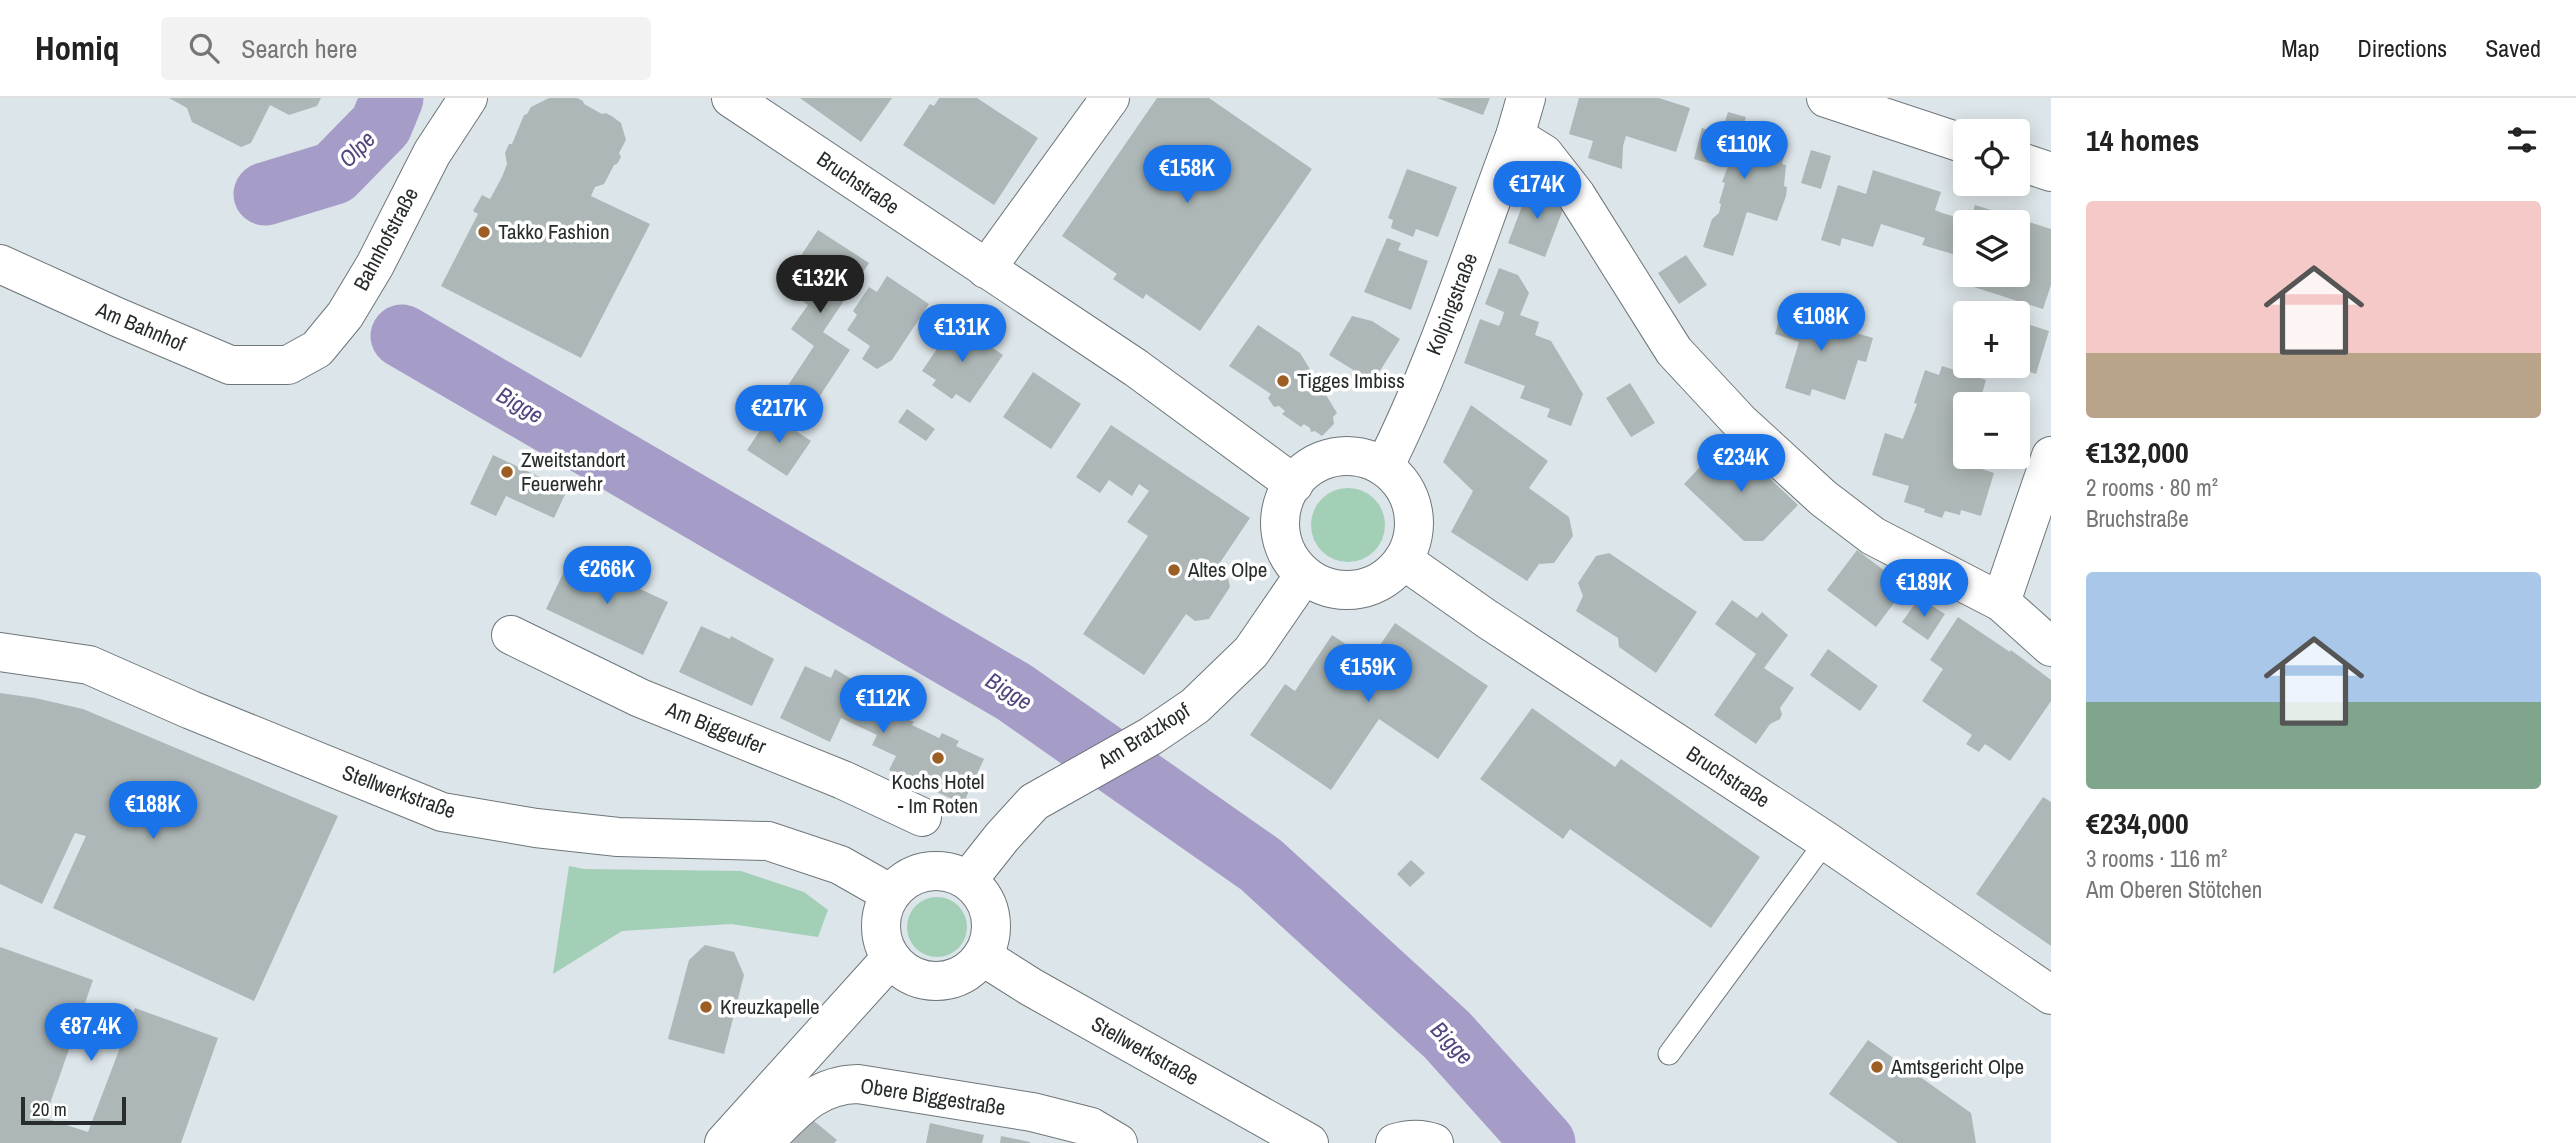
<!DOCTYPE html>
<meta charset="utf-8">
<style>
:root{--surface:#fff;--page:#f2f2f2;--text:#222;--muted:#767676;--line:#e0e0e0;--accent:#1a73e8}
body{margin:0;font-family:"Archivo Narrow",sans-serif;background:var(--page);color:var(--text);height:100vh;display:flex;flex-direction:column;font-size:26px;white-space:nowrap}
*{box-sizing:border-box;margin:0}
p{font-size:23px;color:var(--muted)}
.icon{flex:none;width:38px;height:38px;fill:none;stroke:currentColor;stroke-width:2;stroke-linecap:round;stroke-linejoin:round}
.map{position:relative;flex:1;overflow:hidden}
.panel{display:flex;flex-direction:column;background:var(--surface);width:525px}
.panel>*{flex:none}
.controls{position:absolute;left:1953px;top:21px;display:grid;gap:14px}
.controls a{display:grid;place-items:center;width:77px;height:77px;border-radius:7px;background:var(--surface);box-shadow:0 4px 18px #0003;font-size:35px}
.scale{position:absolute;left:21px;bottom:18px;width:105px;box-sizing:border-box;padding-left:7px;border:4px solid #282c2d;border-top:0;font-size:19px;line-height:24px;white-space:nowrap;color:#282c2d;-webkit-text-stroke:5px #fff;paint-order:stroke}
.price{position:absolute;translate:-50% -60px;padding:0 16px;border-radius:24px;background:var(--accent);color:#fff;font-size:23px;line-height:46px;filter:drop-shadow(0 2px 4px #0008)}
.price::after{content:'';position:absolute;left:50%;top:42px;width:21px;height:16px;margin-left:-10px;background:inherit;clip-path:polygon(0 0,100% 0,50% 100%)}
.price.active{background:#222;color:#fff}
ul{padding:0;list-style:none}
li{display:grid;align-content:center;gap:14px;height:371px;padding:0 35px}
li span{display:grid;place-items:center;height:217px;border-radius:7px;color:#555}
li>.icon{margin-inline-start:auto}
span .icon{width:126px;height:126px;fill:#fffc;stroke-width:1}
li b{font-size:30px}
h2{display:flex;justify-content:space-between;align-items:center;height:84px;padding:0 35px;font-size:30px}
header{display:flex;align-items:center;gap:42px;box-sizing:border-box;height:98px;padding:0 35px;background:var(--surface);border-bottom:2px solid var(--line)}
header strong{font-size:33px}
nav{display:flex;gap:38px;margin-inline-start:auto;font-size:24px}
.search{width:490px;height:63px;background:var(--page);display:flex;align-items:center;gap:18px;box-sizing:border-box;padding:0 24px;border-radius:7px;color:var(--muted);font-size:26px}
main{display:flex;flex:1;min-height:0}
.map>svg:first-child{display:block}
.green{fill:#a2cfb6}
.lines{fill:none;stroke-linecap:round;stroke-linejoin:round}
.river{stroke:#a59cc8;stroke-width:63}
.building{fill:#aeb7b7}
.lane-casing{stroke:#6e7679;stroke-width:23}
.street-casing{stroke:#6e7679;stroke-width:40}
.secondary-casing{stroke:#6e7679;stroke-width:40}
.lane{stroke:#fff;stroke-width:21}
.street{stroke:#fff;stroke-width:38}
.secondary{stroke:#fff;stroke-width:38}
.poi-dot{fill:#9c5e23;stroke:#fff;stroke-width:2.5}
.labels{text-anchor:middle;stroke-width:7;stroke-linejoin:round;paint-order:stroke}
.street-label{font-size:21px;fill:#282c2d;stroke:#fff}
.poi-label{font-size:21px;fill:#282c2d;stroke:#fff;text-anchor:start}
.water-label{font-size:23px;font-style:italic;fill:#53457e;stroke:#fff}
</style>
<header>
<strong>Homiq</strong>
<div class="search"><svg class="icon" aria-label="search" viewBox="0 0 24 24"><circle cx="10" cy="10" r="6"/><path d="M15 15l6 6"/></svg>Search here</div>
<nav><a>Map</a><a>Directions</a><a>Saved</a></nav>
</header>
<main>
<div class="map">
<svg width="2051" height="1045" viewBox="0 0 2051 1045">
<rect width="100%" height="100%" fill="#dce5e9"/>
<!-- green -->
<g class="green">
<circle cx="1348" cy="427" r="37"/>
<polygon points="569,768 584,771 741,773 804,794 828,812 818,839 731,826 622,833 553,876"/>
<circle cx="937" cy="829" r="30"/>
</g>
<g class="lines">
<!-- river -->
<g class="river">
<polyline points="265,96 334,75 381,27 392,0"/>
<polyline points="402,238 1014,594 1261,767 1447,937 1544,1045"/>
</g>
</g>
<!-- building -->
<g class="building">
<polygon points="169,0 321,0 317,8 289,17 270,7 251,45 241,49 192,24 187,10"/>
<polygon points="549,0 577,0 583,3 584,6 602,16 606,15 613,19 621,25 626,42 619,55 621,59 617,66 614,67 604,86 595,89 591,98 650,126 581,260 441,188 478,116 473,113 482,97 490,101 502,79 507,66 505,55 509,46 512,46 524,17 527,16 531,9"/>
<polygon points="800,0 892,0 861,44"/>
<polygon points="939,0 977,0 1038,40 994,107 903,47 930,6 934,8"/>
<polygon points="1157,0 1209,0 1312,71 1200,233 1146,196 1143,201 1113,181 1117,176 1062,138"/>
<polygon points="1437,0 1490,0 1483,17"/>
<polygon points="1579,0 1659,0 1690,10 1676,54 1626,38 1623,48 1622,71 1588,60 1593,43 1569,36"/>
<polygon points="1728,14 1746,19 1742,31 1788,45 1782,66 1786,67 1784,88 1787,89 1786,98 1777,123 1747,114 1733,158 1703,149 1712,121 1719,115 1721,106 1719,105 1725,85 1722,84 1736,47 1721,43 1719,49 1716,48 1711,66 1694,61 1702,30 1721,36"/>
<polygon points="1811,52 1831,58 1821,91 1801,85"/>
<polygon points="1407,71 1457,89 1438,139 1416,131 1413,139 1391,130 1393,122 1388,120"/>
<polygon points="1873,72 1941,94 1935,112 1942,115 1970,123 1975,107 2017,120 2015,124 1965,124 1965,177 2018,177 2018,130 2026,133 2029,124 2051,131 2051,187 2043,211 1955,183 1963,159 1922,147 1925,140 1881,126 1873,149 1842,140 1840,148 1821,142 1838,87 1866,96"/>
<polygon points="1530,87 1567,101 1545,159 1508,145"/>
<polygon points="818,132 869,165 823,234 850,252 806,319 779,301 814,248 791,231 808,207 795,198 799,192 784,183"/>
<polygon points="1387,140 1401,145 1398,152 1428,163 1411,212 1364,194"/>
<polygon points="1686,157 1707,187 1679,206 1658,175"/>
<polygon points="1499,170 1518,177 1529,195 1520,217 1539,224 1535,237 1551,243 1583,296 1571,328 1547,319 1550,311 1520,300 1525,288 1464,265 1480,221 1499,228 1502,221 1504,214 1485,206"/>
<polygon points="887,178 929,206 892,262 877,271 862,261 870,248 847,232 857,217 853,213 869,189 877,194"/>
<polygon points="1785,203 1813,212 1810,221 1873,240 1866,264 1858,262 1845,302 1812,291 1810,298 1785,290 1799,244 1775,236"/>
<polygon points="1352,218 1372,223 1400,241 1373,284 1329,257"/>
<polygon points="955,224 1003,257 970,305 956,296 952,301 932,287 936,282 922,273"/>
<polygon points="2021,224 2049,233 2036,276 2018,270 2018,236"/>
<polygon points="1258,227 1300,255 1313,276 1310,279 1320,287 1337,315 1333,319 1334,326 1322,338 1315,333 1311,334 1310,330 1304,326 1301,329 1282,316 1285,313 1279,308 1274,309 1268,300 1271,296 1229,268"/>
<polygon points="1942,268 1986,282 1979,306 1965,306 1965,331 1957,358 1967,360 1972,371 1973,368 1994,375 1981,418 1961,412 1960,417 1945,413 1942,420 1924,414 1925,411 1904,404 1909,388 1872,377 1885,335 1903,341 1917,306 1914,305 1925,272 1939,277"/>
<polygon points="1033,274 1081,306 1051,351 1003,319"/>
<polygon points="1630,285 1655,325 1631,339 1606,300"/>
<polygon points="1471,307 1548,363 1529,390 1569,419 1573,438 1554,465 1539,466 1527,483 1451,434 1473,393 1443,364"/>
<polygon points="907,311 935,331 926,343 898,324"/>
<polygon points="771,316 811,343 787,378 747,352"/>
<polygon points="1111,327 1250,420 1217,469 1227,475 1230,489 1209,521 1195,523 1186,516 1144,577 1083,536 1148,438 1127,424 1149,393 1139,386 1132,398 1109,382 1100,395 1076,379"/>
<polygon points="1727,340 1798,407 1763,443 1744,443 1684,386"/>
<polygon points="493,357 567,392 554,420 506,398 496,418 470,406"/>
<polygon points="1857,452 1906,489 1876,529 1827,492"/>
<polygon points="1609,455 1697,514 1656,575 1619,549 1618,540 1576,513 1583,498 1578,485 1596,458"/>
<polygon points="571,459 668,504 643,557 546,511"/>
<polygon points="1919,500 1945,516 1928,542 1902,524"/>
<polygon points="1732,502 1757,520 1762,514 1788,537 1764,570 1794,590 1780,610 1782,616 1780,621 1770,626 1756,646 1714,617 1756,556 1715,526"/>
<polygon points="1958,519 2010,554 2011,552 2051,582 2051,603 2010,663 1985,646 1979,654 1966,646 1972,637 1922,603 1943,571 1930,562"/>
<polygon points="1395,525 1488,588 1438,661 1379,621 1331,692 1250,637 1285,586 1295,593 1332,537 1370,562"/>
<polygon points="701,528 730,541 731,538 774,561 752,608 679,574"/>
<polygon points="1828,551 1878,588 1860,613 1810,577"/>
<polygon points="805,568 831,580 835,571 858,585 847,608 882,624 888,611 914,624 912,627 939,640 942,635 959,643 956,648 984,661 963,706 889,672 896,658 872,647 877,637 841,620 830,644 780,620"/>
<polygon points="0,595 35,600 83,611 338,718 254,903 53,810 86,738 75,735 42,806 0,786"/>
<polygon points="1532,610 1615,669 1621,661 1760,759 1711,830 1570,731 1563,741 1480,681"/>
<polygon points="2043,699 2051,704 2051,848 1976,796"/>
<polygon points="1411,762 1425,775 1410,789 1397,776"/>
<polygon points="705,847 734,854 744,877 724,956 668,941 689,862"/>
<polygon points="0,849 93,882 45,1020 88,1034 135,910 218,940 181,1045 0,1045"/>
<polygon points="1868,942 1971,1015 1976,1045 1898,1045 1829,996"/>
<polygon points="803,1014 837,1042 834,1045 777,1045"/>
<polygon points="930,1025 984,1037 982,1045 926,1045"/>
<polygon points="1001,1038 1030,1044 1030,1045 1000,1045"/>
</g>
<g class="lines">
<!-- lane casing -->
<g class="lane-casing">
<polyline id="lane" points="1669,956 1826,743"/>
</g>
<!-- street casing -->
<g class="street-casing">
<g id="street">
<polyline points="1826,0 1965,46"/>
<polyline points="1515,38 1544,56 1576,97 1674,253 1740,324 1823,400 1873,438 2001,504 2051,549"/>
<polyline points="2018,63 2051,74"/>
<polyline points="0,166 117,219 230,267 288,267 317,251 345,217 375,167 432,55 468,0"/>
<polyline points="986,171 1110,0"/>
<path d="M 1384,369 C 1437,264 1473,149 1515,38 L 1526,0"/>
<polyline points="2001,504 2051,358"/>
<polyline points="511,537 640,600 843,682 922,719"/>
<path d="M 763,1045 C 793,1016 813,987 858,986 L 1032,1014 L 1091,1029 L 1118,1045"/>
</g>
</g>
<!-- secondary casing -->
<g class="secondary-casing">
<g id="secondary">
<polyline points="731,0 1136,270 1294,386"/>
<circle cx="1347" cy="425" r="67"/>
<polyline points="1403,462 1487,521 1826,743 2051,897"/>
<polyline points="0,554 89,567 191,612 442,714 536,730 618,739 768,743 840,767 891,796"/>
<circle cx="936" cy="828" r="55"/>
<polyline points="968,782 1002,739 1034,704 1151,638 1195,608 1251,554 1304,477"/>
<polyline points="982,858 1031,889 1309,1045"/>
<polyline points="724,1045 891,860"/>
<path d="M 1395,1045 C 1408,1041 1421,1040 1434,1045"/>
</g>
</g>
<!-- lane -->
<use href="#lane" class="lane"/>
<!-- street -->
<use href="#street" class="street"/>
<!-- secondary -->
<use href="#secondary" class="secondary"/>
</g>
<!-- markers -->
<g class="poi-dot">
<circle cx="484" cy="134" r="7"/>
<circle cx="1283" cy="283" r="7"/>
<circle cx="507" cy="374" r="7"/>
<circle cx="1174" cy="472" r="7"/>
<circle cx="938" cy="660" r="7"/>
<circle cx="706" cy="909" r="7"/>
<circle cx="1877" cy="969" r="7"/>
</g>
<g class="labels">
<!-- street labels -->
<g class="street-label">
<text transform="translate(858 85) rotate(34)" y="7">Bruchstraße</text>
<text transform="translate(386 141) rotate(-62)" y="7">Bahnhofstraße</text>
<text transform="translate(1452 206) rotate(-69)" y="7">Kolpingstraße</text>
<text transform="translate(141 229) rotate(23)" y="7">Am Bahnhof</text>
<text transform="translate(716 630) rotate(22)" y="7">Am Biggeufer</text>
<text transform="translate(1144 638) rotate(-32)" y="7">Am Bratzkopf</text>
<text transform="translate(1728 679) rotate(33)" y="7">Bruchstraße</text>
<text transform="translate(399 694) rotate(20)" y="7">Stellwerkstraße</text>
<text transform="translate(1145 953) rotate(29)" y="7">Stellwerkstraße</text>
<text transform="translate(933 999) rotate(9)" y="7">Obere Biggestraße</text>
</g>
<!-- poi labels -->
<g class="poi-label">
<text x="498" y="141">Takko Fashion</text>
<text x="1297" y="290">Tigges Imbiss</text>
<text x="521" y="369">Zweitstandort<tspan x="521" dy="24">Feuerwehr</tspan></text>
<text x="1188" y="479">Altes Olpe</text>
<text x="938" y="691" text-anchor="middle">Kochs Hotel<tspan x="938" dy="24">- Im Roten</tspan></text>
<text x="720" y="916">Kreuzkapelle</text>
<text x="1891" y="976">Amtsgericht Olpe</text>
</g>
<!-- water labels -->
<g class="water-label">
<text transform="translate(357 51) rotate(-45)" y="8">Olpe</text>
<text transform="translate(520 307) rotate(30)" y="8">Bigge</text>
<text transform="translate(1009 593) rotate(32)" y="8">Bigge</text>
<text transform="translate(1452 945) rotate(46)" y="8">Bigge</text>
</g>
</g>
</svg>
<div class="controls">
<a><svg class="icon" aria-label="locate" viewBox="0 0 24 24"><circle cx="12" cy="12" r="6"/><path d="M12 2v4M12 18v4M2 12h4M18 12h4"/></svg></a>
<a><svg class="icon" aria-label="layers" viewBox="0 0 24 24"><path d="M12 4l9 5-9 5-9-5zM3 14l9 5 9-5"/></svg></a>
<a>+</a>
<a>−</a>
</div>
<div class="scale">20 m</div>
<b class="price" style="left:1744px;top:83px">€110K</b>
<b class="price" style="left:1187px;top:107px">€158K</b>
<b class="price" style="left:1537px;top:123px">€174K</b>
<b class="price active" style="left:820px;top:217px">€132K</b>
<b class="price" style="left:1821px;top:255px">€108K</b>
<b class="price" style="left:962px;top:266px">€131K</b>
<b class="price" style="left:779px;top:347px">€217K</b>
<b class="price" style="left:1741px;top:396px">€234K</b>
<b class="price" style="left:607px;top:508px">€266K</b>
<b class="price" style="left:1924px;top:521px">€189K</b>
<b class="price" style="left:1368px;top:606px">€159K</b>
<b class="price" style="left:883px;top:637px">€112K</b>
<b class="price" style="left:153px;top:743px">€188K</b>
<b class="price" style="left:91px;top:965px">€87.4K</b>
</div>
<section class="panel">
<h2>14 homes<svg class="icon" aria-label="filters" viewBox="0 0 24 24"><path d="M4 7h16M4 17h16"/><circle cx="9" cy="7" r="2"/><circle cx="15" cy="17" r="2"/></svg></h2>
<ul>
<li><span style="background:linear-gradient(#f6c9c9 70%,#b9a48a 0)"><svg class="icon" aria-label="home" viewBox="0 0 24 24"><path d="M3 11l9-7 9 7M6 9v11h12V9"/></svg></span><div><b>€132,000</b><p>2 rooms · 80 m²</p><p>Bruchstraße</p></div></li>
<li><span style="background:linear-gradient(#a9c7e8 60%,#7fa58c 0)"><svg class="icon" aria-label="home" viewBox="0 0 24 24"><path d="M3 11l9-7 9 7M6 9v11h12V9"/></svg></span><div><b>€234,000</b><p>3 rooms · 116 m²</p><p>Am Oberen Stötchen</p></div></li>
</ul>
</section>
</main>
